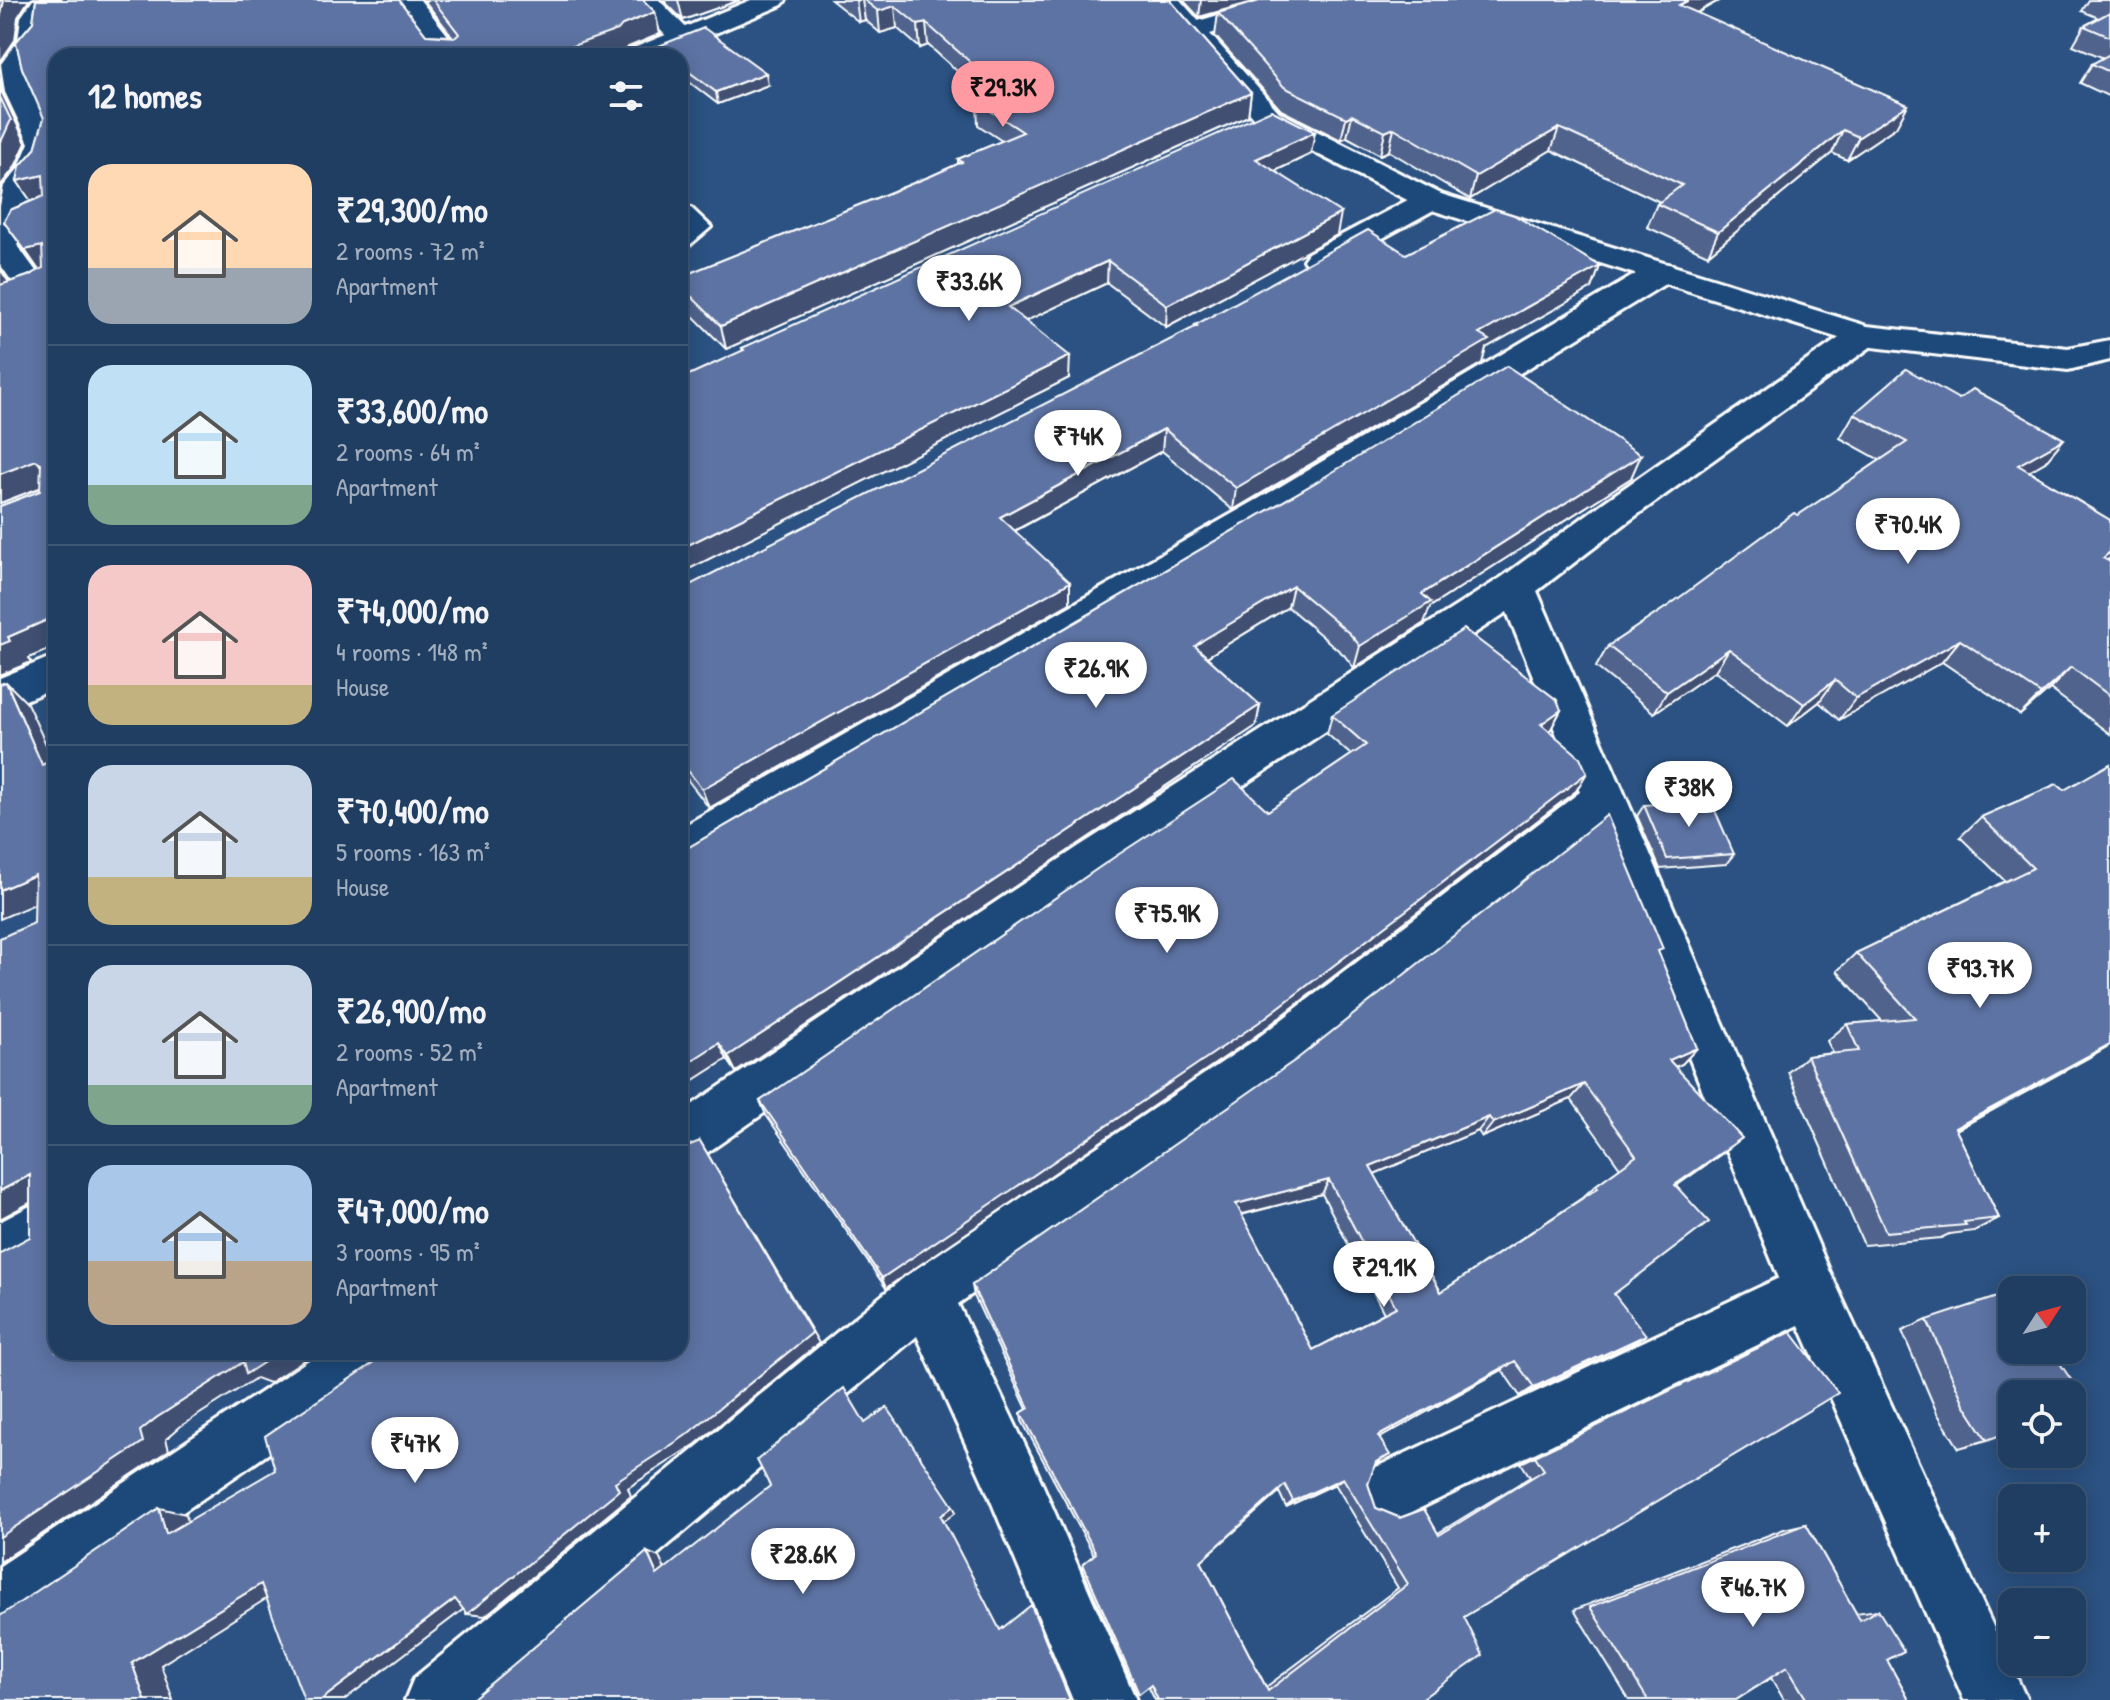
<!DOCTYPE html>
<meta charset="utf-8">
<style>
:root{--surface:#203e62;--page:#2d496b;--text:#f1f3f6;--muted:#a2aebe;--line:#3d5777;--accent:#ff9aa2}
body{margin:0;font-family:"Patrick Hand",sans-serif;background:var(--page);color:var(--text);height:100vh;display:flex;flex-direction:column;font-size:30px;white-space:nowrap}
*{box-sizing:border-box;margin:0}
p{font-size:26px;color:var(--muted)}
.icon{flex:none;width:44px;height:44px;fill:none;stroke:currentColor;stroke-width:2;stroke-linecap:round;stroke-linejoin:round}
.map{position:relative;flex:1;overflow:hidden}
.panel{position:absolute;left:48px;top:48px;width:640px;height:1312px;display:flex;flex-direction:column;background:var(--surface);border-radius:24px;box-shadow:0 4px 20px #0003,0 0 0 2px var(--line)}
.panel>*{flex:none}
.needle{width:52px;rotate:54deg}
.fabs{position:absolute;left:1998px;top:1276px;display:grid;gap:16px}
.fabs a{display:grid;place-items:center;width:88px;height:88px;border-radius:16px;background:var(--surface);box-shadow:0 4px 20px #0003,0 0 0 2px var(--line);font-size:40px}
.price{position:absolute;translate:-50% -68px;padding:0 18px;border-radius:28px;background:#fff;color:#222;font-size:26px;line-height:52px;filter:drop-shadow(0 2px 4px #0008)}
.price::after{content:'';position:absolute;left:50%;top:48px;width:24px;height:18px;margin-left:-12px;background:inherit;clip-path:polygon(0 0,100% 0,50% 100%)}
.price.on{background:var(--accent);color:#111}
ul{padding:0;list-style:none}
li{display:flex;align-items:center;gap:24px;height:200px;padding:0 40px}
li+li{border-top:2px solid var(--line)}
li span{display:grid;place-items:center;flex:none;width:224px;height:160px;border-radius:24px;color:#555}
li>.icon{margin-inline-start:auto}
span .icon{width:96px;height:96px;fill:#fffc;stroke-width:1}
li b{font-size:34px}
h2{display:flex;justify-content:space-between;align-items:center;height:96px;padding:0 40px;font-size:34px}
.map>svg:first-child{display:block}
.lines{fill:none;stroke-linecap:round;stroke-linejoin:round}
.minor-casing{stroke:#fff;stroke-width:6}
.tertiary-casing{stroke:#fff;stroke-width:6}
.minor{fill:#1f4a7a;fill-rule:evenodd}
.tertiary{fill:#1f4a7a;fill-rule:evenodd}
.wall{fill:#50638c;stroke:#fff;stroke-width:2;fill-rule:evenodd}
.shaded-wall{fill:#415072;stroke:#fff;stroke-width:2}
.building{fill:#5d73a3;stroke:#fff;stroke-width:2;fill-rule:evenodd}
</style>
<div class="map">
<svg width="2110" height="1700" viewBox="0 0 2110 1700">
<rect width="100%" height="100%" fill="#2b5282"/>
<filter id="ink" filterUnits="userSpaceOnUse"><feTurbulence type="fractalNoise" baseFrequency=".0125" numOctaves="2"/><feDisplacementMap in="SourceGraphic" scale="16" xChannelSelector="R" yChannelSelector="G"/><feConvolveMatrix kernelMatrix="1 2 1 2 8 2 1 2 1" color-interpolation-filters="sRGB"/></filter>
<g filter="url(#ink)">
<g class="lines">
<!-- minor casing -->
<g class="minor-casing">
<g id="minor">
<polygon points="33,0 59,0 47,17 44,42 27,64 33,92 56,140 47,171 33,188 29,208 56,200 56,219 24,231 17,245 49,289 44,296 33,299 22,296 0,264 0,206 4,186 18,169 29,143 5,92 1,64 18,41 21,17"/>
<polygon points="394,0 420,0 464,56 437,56"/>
<polygon points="631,0 659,0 696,38 692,44 674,44"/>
<polygon points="1271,0 1312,0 1308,5 1193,39 1184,37 1180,31 1184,25"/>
<polygon points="1430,191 1441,194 1445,200 1441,206 1330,267 1319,269 1308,267 1303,260 1308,253 1419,194"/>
<polygon points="680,205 691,208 711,227 691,244 680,247"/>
<polygon points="1662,263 1673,265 1678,272 1673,279 1307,504 696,863 680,868 680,828 1281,486 1651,265"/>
<polygon points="1864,326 1876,329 1880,336 1876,343 1630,520 1537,591 1830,1272 2027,1700 1964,1700 1799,1325 1412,1512 1391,1520 1370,1512 1362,1491 1370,1470 1779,1278 1596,829 1289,1072 958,1304 1031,1458 1136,1700 1073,1700 987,1491 917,1336 484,1700 405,1700 414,1678 907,1275 1255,1040 1580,792 1507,612 1110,873 698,1159 680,1166 680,1113 1078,847 1502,577 1604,502 1852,329"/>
<polygon points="56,655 56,687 0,711 0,678"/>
<polygon points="56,1192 56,1247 0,1277 0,1222"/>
<polygon points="321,1352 397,1352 389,1371 21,1623 0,1632 0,1566"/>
</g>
</g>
<!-- tertiary casing -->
<g class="tertiary-casing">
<g id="tertiary">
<polygon points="751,0 786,0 782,5 661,56 625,56 629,50"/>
<polygon points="1153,0 1180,0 1279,112 1441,194 1867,326 2068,348 2110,340 2110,360 2068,370 1864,346 1419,206 1259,124"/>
</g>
</g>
<!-- minor -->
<use href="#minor" class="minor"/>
<!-- tertiary -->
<use href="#tertiary" class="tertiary"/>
</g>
<!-- wall -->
<g class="wall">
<polygon points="36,0 399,0 426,35 452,36 424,0 643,0 655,12 660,34 628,47 624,53 614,56 56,56 56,646 29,658 31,662 0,675 0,506 40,491 40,488 0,503 0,269 9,282 28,276 39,270 4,222 10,210 31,201 17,181 20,166 35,149 44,118 22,68 16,42 33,22"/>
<polygon points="663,0 740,0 683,20"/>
<polygon points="831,0 1170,0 1251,93 1248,116 726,349 680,303 680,277 931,176 958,164 958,159 1002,141 978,125 977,102 987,98 928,45 920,48 897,28 880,33 865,20 859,22"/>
<polygon points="1183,0 1260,0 1199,17"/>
<polygon points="1263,0 1720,0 1697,13 1896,127 1847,160 1832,153 1708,255 1647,227 1657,204 1660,202 1551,150 1470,199 1389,151 1380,155 1347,137 1341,140 1281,110 1215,36 1218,13"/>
<polygon points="2089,0 2110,0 2110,97 2080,83 2092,64 2104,58 2073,45 2084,26 2099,18 2082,11"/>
<polygon points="656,47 768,85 718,104 680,75 680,56 659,56"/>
<polygon points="1311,154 1275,171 1337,235 1166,327 1107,283 1025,321 1069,378 681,573 680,572 680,379 743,351 742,348"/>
<polygon points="1406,254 1600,266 1592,288 1486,348 1482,363 1233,510 1162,451 1015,531 1070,603 709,808 680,770 680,590 1194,328 1195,325"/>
<polygon points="1854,414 2045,462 2029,471 2110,520 2110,558 2107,560 2110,562 2110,734 2050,689 2020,715 1942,662 1839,720 1819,702 1788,726 1715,671 1654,713 1596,667 1608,646 1668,606 1880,460 1840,438"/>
<polygon points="1631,478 1430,607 1424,623 1354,668 1344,655 1288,607 1207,657 1260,705 1256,726 736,1072 727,1059 680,1089 689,847 1313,484"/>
<polygon points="1561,710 1551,729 1548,731 1576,791 1253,1038 886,1288 766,1115 760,1101 1268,811 1351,755 1327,734 1332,715"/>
<polygon points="2057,784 2110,1045 2088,1058 1956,1130 1999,1218 1974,1231 1949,1234 1941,1238 1864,1245 1788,1072 1807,1056 1833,1053 1827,1041 1847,1024 1882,1021 1837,971 1856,953 2005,881 1960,837 1981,817"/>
<polygon points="1644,805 1734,854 1726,864 1660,869 1637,816"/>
<path d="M 1659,954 L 1697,1048 L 1682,1064 L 1675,1066 L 1724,1152 L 1676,1186 L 1614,1294 L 1630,1345 L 1520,1396 L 1502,1370 L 1380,1438 L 1380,1462 L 1375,1464 L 1368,1484 L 1376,1508 L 1438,1533 L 1530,1477 L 1521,1463 L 1791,1332 L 1464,1617 L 1420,1700 L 1155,1700 L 1148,1686 L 1139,1694 L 1137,1694 L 1082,1568 L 1083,1564 L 1094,1555 L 1022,1421 L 1021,1413 L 1027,1409 L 974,1296 L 972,1285 ZM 1571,1099 L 1620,1168 L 1596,1185 L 1582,1198 L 1441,1292 L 1374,1174 L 1478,1131 L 1482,1137 ZM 1322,1194 L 1384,1313 L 1313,1350 L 1241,1215 ZM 1335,1484 L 1398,1588 L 1266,1687 L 1201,1561 L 1279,1492 L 1286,1507 Z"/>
<polygon points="1927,1320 1987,1440 1959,1448 1937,1413 1902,1331"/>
<polygon points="1806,1524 1856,1613 1878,1610 1887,1660 1909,1700 1784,1700 1771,1678 1736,1700 1629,1700 1574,1610 1784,1529"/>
</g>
<!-- shaded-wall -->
<g class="shaded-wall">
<polygon points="4,0 29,0 18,17 15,40 0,62 0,19"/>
<polygon points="678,0 740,0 683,20"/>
<polygon points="856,0 862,0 865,20 859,22"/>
<polygon points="1201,0 1260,0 1199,17"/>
<polygon points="1689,0 1720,0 1671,27 1679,5"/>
<polygon points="895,6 897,28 880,33 878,11"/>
<polygon points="655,12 660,34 628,47 624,53 614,56 544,56"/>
<polygon points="926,23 928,45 920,48 918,25"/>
<polygon points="766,73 768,85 718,104 716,92"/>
<polygon points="0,78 2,93 26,143 15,167 1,185 0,191"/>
<polygon points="1251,93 1248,116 726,349 721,326"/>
<polygon points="1908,105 1896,127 1847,160 1859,137"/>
<polygon points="1352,115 1347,137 1341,140 1346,118"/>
<polygon points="1394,128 1389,151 1380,155 1385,132"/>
<polygon points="1559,128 1551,150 1470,199 1476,176"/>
<polygon points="1843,130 1832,153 1708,255 1718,232"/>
<polygon points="1315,132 1311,154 1253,181 1256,159"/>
<polygon points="43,175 56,195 33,204 17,181"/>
<polygon points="1341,213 1337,235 1166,327 1167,305"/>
<polygon points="42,246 56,266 41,273 25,250"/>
<polygon points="1108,261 1107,283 1009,329 1008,307"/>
<polygon points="1600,266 1592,288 1486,348 1482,363 1233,510 1236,488 1479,334"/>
<polygon points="0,269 10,284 0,287"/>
<polygon points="1070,356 1069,378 681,573 680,549"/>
<polygon points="1164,429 1162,451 1001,538 1000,517"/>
<polygon points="2064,439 2045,462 2000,488 2018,465"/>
<polygon points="1641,455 1631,478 1430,607 1424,623 1354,668 1360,646 1422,594"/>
<polygon points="36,460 55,482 0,503 0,474"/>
<polygon points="2110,552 2110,558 2082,580 2103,558"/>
<polygon points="1070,582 1070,603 709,808 702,789"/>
<polygon points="1293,586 1288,607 1200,661 1195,646 1203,640"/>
<polygon points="56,616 56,646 29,658 31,662 0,675 0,645 8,637"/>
<polygon points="1960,640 1942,662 1839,720 1856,698"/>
<polygon points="1729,649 1715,671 1654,713 1667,692"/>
<polygon points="2071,667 2050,689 2020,715 2041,694"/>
<polygon points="1835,680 1819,702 1788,726 1804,704"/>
<polygon points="6,682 27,703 56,766 42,765"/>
<polygon points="1260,705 1256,726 736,1072 728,1056"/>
<polygon points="1561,710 1551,729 1531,743 1541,724"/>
<polygon points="1587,773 1576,791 1253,1038 886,1288 882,1278"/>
<polygon points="35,875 56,895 0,919 0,890"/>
<polygon points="719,1043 727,1059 680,1089 680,1068"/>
<polygon points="2110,1044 2088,1058 1932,1143 1955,1128"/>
<polygon points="1697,1048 1682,1064 1654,1075 1669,1060"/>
<polygon points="1584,1084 1571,1099 1482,1137 1493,1123"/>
<polygon points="1489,1117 1478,1131 1362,1179 1370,1166"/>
<polygon points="1742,1138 1724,1152 1659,1198 1675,1185"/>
<polygon points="700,1141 819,1343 696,1444 628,1488 631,1496 485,1616 467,1614 615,1482"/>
<polygon points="30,1175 56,1189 0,1219 0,1191"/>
<polygon points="1329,1180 1322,1194 1231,1217 1236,1204"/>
<polygon points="1646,1335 1630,1345 1520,1396 1534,1387"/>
<polygon points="280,1352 316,1352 269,1383 256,1378 181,1426 166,1439 169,1450 0,1562 0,1537 156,1418 243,1362"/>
<polygon points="1515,1361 1502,1370 1369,1444 1378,1436"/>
<polygon points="1343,1478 1335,1484 1286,1507 1293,1501"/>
<polygon points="953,1506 956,1512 944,1521 941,1516"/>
<polygon points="159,1508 186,1514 192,1539 166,1534"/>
<polygon points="647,1552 659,1557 669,1578 657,1575"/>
<polygon points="261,1584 285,1587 161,1665 173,1700 145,1700 132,1663"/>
<polygon points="455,1599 473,1602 344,1700 321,1700"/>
</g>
<!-- building -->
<g class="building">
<polygon points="0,0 4,0 0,19"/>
<polygon points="36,0 399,0 426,35 456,37 459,34 433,0 643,0 655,12 622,25 618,30 544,56 56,56 56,616 8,637 10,641 0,645 0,506 40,491 41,463 36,460 0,474 0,285 28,276 43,268 42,246 25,250 4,222 10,210 44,196 43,175 17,181 20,166 35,149 44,118 22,68 16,42 33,22"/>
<polygon points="864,0 1170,0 1251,93 721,326 680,285 680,277 931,176 962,162 958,159 1023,132 977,102 1004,92 926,23 918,25 895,6 878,11"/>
<polygon points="1263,0 1689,0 1679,5 1908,105 1859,137 1843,130 1718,232 1657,204 1682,185 1559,128 1476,176 1394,128 1385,132 1352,115 1346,118 1284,87 1218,13"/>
<polygon points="2110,12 2110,37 2084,26"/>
<polygon points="704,28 766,73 716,92 680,65 680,56 668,56 656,47"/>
<polygon points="2110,54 2110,72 2092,64"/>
<polygon points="0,97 11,120 0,144"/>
<polygon points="1271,110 1315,132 1256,159 1341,213 1167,305 1108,261 1008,307 1070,356 680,549 680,379 744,350 742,348"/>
<polygon points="1495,209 1514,215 1600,266 1479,334 1489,340 1236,488 1164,429 1000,517 1070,582 702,789 680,760 680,590 1197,326 1195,325 1368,230 1406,254"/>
<polygon points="1507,366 1641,455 1422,594 1431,602 1360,646 1350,634 1293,586 1203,640 1195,646 1260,705 728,1056 719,1043 680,1068 680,849 689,847 1313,484"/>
<polygon points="1906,369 1959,399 1973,389 2064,439 2018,465 2110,520 2110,552 2103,558 2110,562 2110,696 2071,667 2041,694 1960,640 1856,698 1835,680 1804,704 1729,649 1667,692 1608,646 1668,606 1794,513 1798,515 1907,442 1854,414"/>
<polygon points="1464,629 1557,700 1561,710 1541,724 1580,757 1587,773 1258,1023 882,1278 760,1101 1113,858 1234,779 1268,811 1366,745 1332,715"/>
<polygon points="6,682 42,765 56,758 56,1352 280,1352 246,1374 243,1362 156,1418 140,1431 143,1442 0,1537 0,1253 30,1237 30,1175 0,1191 0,938 34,923 35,875 0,890 0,684"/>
<polygon points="2110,764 2110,1044 1955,1128 1999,1218 1964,1222 1966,1225 1886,1232 1807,1056 1859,1051 1847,1024 1915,1018 1856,953 2033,868 1981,817 2057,784 2064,790"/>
<polygon points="1710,799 1734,854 1667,859 1644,805"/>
<path d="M 1607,815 L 1663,949 L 1658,951 L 1697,1048 L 1669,1060 L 1742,1138 L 1675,1185 L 1709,1222 L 1614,1294 L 1646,1335 L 1534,1387 L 1515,1361 L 1378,1436 L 1390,1455 L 1376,1462 L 1368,1484 L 1376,1508 L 1400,1518 L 1424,1509 L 1439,1535 L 1544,1470 L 1535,1456 L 1791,1332 L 1838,1393 L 1464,1617 L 1483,1655 L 1420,1700 L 1158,1700 L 1151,1685 L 1139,1694 L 1083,1564 L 1096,1553 L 1021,1413 L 1029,1408 L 972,1285 L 1297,1059 ZM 1584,1084 L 1636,1156 L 1596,1185 L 1598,1188 L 1441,1292 L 1370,1166 L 1489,1117 L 1493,1123 ZM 1329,1180 L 1396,1307 L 1313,1350 L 1236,1204 ZM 1343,1478 L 1408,1584 L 1268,1691 L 1201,1561 L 1285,1485 L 1293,1501 Z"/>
<polygon points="700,1141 812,1333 685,1436 615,1482 619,1490 467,1614 455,1599 321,1700 304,1700 261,1584 132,1663 145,1700 0,1700 0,1616 159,1508 166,1534 275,1470 265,1436 372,1364 377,1352 680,1352 680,1149"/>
<polygon points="2012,1292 2012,1350 2051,1350 2088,1405 2072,1410 2072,1394 2012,1394 2012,1431 1987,1440 1964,1404 1927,1320"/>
<polygon points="844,1388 865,1423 887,1407 953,1506 941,1516 1000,1630 1031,1605 1070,1700 471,1700 647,1552 657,1575 770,1486 757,1460"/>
<polygon points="1806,1524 1860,1620 1878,1610 1904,1651 1887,1660 1909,1700 1807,1700 1787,1667 1736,1700 1648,1700 1590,1607"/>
</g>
</g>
</svg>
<div class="fabs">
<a><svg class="needle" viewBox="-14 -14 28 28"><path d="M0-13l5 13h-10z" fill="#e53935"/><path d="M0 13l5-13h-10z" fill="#a2aebe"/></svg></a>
<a><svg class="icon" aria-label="locate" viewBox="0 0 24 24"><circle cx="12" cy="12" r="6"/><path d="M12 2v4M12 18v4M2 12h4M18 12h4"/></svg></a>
<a>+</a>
<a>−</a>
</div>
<b class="price on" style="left:1003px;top:129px">₹29.3K</b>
<b class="price" style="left:969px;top:323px">₹33.6K</b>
<b class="price" style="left:1078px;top:478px">₹74K</b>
<b class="price" style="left:1908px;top:566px">₹70.4K</b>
<b class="price" style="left:1096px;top:710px">₹26.9K</b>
<b class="price" style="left:1689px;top:829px">₹38K</b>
<b class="price" style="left:1167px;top:955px">₹75.9K</b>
<b class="price" style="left:1980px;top:1010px">₹93.7K</b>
<b class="price" style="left:1384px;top:1309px">₹29.1K</b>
<b class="price" style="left:415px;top:1485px">₹47K</b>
<b class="price" style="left:803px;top:1596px">₹28.6K</b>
<b class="price" style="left:1753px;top:1629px">₹46.7K</b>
<section class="panel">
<h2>12 homes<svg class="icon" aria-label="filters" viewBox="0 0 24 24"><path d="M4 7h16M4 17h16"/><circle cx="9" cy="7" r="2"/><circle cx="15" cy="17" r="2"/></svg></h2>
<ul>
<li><span style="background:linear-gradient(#ffd9b3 65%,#9aa5b1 0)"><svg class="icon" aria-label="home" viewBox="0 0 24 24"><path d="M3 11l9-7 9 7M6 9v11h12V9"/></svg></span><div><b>₹29,300/mo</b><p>2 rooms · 72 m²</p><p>Apartment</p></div></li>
<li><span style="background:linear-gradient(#bfe0f5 75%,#7fa58c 0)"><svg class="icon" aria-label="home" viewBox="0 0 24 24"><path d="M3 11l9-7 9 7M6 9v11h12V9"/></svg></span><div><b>₹33,600/mo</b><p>2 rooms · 64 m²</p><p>Apartment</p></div></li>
<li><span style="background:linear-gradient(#f6c9c9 75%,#c2b280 0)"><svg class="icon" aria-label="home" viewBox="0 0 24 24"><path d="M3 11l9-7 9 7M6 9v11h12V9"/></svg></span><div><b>₹74,000/mo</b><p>4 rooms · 148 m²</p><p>House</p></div></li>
<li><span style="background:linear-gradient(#c9d6e8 70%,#c2b280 0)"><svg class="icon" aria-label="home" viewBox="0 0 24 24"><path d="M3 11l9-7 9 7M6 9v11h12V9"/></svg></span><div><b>₹70,400/mo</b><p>5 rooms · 163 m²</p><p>House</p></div></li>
<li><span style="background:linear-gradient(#c9d6e8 75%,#7fa58c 0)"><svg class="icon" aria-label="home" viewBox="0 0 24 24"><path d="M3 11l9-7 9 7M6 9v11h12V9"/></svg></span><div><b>₹26,900/mo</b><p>2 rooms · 52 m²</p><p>Apartment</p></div></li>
<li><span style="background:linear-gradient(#a9c7e8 60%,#b9a48a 0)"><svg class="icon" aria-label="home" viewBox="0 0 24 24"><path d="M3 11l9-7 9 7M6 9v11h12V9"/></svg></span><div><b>₹47,000/mo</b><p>3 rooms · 95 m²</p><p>Apartment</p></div></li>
</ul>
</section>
</div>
